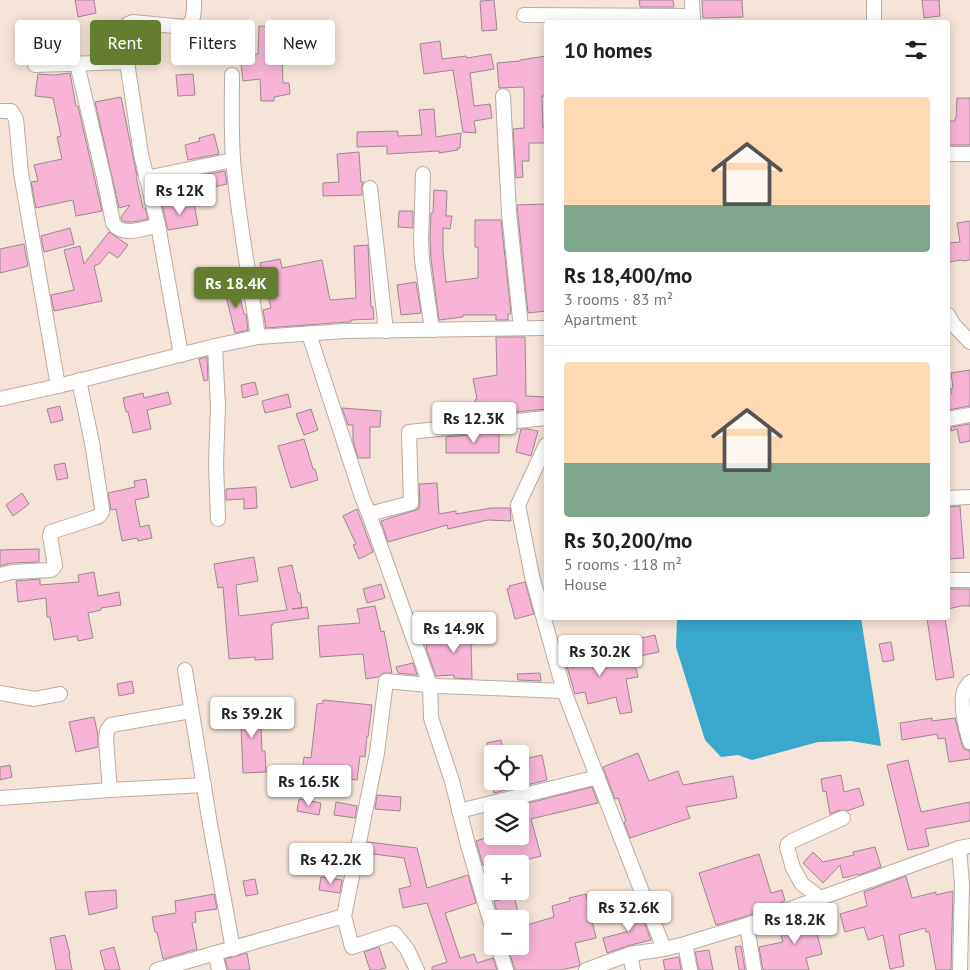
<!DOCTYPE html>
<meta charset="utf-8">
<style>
:root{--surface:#fff;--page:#f2f2f2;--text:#202124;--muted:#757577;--line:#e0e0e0;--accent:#657d30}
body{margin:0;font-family:"PT Sans",sans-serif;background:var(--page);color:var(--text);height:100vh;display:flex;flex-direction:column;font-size:19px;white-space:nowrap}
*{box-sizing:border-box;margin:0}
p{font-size:16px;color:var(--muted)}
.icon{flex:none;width:28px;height:28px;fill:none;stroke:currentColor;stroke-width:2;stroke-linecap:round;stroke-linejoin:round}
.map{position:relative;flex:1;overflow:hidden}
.panel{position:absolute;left:544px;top:20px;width:406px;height:600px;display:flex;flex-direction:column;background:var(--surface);border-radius:5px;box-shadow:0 2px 12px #0003}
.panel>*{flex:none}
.hud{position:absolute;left:15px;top:20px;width:454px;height:45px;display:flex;gap:10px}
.controls{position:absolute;left:484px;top:745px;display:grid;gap:10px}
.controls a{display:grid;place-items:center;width:45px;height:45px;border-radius:5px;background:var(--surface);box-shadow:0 2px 12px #0003;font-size:25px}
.price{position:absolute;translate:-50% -42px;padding:0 11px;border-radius:5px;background:#fff;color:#222;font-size:16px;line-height:32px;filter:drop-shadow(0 1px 2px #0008)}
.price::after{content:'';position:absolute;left:50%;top:30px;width:15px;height:11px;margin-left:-8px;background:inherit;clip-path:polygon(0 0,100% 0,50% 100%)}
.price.active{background:var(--accent);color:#fff}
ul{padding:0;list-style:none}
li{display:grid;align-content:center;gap:10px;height:265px;padding:0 20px}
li+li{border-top:1px solid var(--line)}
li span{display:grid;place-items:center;height:155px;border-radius:5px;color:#555}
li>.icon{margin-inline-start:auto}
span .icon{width:90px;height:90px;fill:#fffc;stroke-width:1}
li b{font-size:21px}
h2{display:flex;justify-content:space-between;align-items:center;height:60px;padding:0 20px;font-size:21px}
.tag{padding:0 18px;border-radius:5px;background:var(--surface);box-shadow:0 2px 12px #0003;font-size:18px;line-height:45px}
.tag.active{background:var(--accent);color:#fff}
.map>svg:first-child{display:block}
.water{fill:#3aa7cc}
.building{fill:#f7b4d6;stroke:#9b8891}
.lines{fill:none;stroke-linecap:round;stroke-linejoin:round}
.minor-casing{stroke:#bcab9f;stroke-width:16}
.minor{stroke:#fff;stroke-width:14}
</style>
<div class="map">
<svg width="970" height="970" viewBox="0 0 970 970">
<rect width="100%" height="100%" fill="#f5e4d7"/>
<!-- water -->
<polygon class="water" points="677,618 861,618 881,746 851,741 818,742 752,760 738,755 721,757 705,740 676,647"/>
<!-- building -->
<g class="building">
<polygon points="75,0 94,0 96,13 78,17"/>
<polygon points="494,0 497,30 482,31 480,1"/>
<polygon points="639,0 673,0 674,7 640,7"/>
<polygon points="702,0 742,0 743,17 703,18"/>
<polygon points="922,0 939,0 940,16 924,18"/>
<polygon points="259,26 322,28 322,54 282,54 283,83 289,83 290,94 274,97 274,101 261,101 260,79 243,81 240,56 258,54"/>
<polygon points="440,41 442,59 466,56 467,58 491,54 494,69 470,73 474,106 490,104 492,118 474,121 476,133 463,132 453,70 424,74 420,44"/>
<polygon points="546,56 546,96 542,96 543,128 546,128 546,143 529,143 529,161 522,161 523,177 516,178 513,129 524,128 524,90 523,87 499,88 497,63 520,61 520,60"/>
<polygon points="70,73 76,106 78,106 102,211 76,216 73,200 36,208 31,182 38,181 34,165 62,159 57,137 61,136 53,98 35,96 38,74 54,75"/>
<polygon points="193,74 195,95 178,96 176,75"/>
<polygon points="121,97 137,176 136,177 143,208 145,208 148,219 133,222 125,222 121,219 121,217 130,205 119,208 95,102"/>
<polygon points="957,98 970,98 970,145 948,145 948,121 955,121 955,118 956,118"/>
<polygon points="434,109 436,137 461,133 460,148 457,148 458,150 439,153 439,151 387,154 387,146 357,147 357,132 398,131 398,136 422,135 419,110"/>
<polygon points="214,134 219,154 188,160 185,145 200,141 199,138"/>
<polygon points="359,152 361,182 364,182 362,185 362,195 323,196 323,183 339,182 337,154"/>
<polygon points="225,171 227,184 200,190 197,176"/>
<polygon points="434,190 447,191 446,216 452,216 450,229 443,228 443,251 446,282 478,278 478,247 475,247 475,220 501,220 511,314 508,314 508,320 496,320 496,315 463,315 463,317 439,320 431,259 430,239 431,213 433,213"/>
<polygon points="176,202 177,206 194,203 198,225 168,230 162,204"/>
<polygon points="546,204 546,311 528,313 517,205"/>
<polygon points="399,211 413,211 413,228 398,227"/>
<polygon points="970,221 970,260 963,261 962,260 948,262 948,243 960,242 957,223"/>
<polygon points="70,228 74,244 44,252 41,236"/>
<polygon points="109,232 128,245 118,258 109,252 99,264 94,266 102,301 54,311 51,295 74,290 64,250 80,246 84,264"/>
<polygon points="24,244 28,266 0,273 0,249"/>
<polygon points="368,245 371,307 373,307 374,319 351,320 351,322 347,322 266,328 263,310 271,308 260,263 280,259 282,268 322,260 330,300 356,298 354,246"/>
<polygon points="416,282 421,313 401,315 397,285"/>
<polygon points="237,285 244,314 246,314 248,330 235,333 224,288"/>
<polygon points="496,337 525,337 526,396 546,397 546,409 476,416 475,400 477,399 473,379 497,375"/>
<polygon points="207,357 208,380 204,381 199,359"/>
<polygon points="970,370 970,406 948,410 948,394 952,394 950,389 953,388 951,373"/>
<polygon points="255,382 258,394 243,398 241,385"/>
<polygon points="168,392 171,404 147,410 151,429 133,433 128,412 126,412 123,398 143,393 144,398"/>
<polygon points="288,394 291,407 265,413 262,401"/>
<polygon points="60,406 63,420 51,423 47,409"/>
<polygon points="342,408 381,411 380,427 370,427 370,458 358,458 353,441 353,425 348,425"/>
<polygon points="311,409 318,430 304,435 296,414"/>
<polygon points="970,424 970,441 960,443 957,429 951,431 951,427"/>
<polygon points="521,429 528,429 538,431 531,456 516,452"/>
<polygon points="499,432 499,453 446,453 446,437"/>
<polygon points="304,439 313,469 315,469 318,480 291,488 278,446"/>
<polygon points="65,463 68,478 57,480 54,465"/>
<polygon points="146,479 149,497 135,500 140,527 149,525 152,538 138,541 137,538 122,541 116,509 111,510 108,493 135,487 134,481"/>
<polygon points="437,483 439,514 456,511 456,514 491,508 510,508 511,521 488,520 448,529 447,525 388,542 381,521 419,509 420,503 419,484"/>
<polygon points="256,487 257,508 244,509 244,499 226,500 226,489"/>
<polygon points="22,493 29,504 13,516 6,505"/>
<polygon points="960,506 964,558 948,559 948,507"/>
<polygon points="357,509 373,552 359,559 353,545 356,544 343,516"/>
<polygon points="39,549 39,562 11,563 0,566 0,550"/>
<polygon points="254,557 258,581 236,585 239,616 287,610 278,568 292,565 298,593 300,593 302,608 292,609 307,607 309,618 273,623 273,625 271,625 273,659 255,660 255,657 229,659 223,587 218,588 214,564"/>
<polygon points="94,572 98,596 119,592 121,605 101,608 101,610 88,613 93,638 78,641 77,636 54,640 50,617 47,617 46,598 18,602 16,581 40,579 40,585 79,582 78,575"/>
<polygon points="525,582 534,614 515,619 507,589 510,588 509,586"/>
<polygon points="381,584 385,598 367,603 363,589"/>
<polygon points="948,589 970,589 970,606 961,606 948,609"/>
<polygon points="375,606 381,632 384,631 392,673 383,673 378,677 366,679 363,654 320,657 318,626 360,623 357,609"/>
<polygon points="927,618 945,618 954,677 936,680"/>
<polygon points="479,629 481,643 471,644 472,679 454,678 454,675 436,676 427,651 426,642 449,641 448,632"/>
<polygon points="655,635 659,652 635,657 632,640"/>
<polygon points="891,642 894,660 883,662 879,644"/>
<polygon points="598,644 604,667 634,660 638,677 626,679 632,712 620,714 616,697 588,704 585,692 575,694 563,653"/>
<polygon points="413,663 417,675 398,673 396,667"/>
<polygon points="540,673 541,681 518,680 517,674"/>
<polygon points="132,681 134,693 119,696 117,684"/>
<polygon points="323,700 372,705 368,737 367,736 365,757 360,756 357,780 302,774 304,757 311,758 317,704 323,703"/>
<polygon points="260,703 262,751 265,751 266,772 243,773 240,704"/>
<polygon points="94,717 98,735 98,747 76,752 69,722"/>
<polygon points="932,718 932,721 955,718 962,745 964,749 970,751 970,759 949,762 945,738 938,739 937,734 902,740 900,723"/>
<polygon points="501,740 504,754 489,754 487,743"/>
<polygon points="638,753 649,781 678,771 683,785 733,776 737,798 686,807 690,818 630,838 624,822 626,821 618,798 615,799 603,767"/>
<polygon points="542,755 547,780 494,793 492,781 520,781 520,766 529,764 528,758"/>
<polygon points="908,760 921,812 970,802 970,821 925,829 929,846 908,850 887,765"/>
<polygon points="10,765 12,777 0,780 0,767"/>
<polygon points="283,766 297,766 297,779 283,778"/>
<polygon points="841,775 844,792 859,788 864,805 847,811 840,810 830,814 826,791 823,792 821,779"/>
<polygon points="592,787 598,803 531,819 541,856 515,863 488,864 483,865 476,841 491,836 520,836 520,809 505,809"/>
<polygon points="377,795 401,797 400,811 375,809"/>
<polygon points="299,799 321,803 319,815 297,811"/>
<polygon points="336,802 357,806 355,818 334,815"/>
<polygon points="368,842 417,848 427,888 468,875 476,903 445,913 460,958 474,954 477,963 493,958 497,970 432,970 432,967 447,962 427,903 403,908 399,889 411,886 404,858 366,853"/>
<polygon points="875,847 881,867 859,875 859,874 843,878 840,865 823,883 803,863 813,852 823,862 854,855 853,852"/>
<polygon points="759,854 771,893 782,890 785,901 744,917 716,925 699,873"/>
<polygon points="906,876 912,898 936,892 936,895 953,891 951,970 936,970 929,932 926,932 925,928 899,935 904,966 890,969 883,935 868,940 864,927 845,932 840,914 867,906 864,892"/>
<polygon points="321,877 342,880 340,893 319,890"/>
<polygon points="255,879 258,894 246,896 243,881"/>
<polygon points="116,890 117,908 89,915 85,892"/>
<polygon points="214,894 217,909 195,912 196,922 192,923 197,949 163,959 157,932 155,932 152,917 176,913 175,901"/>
<polygon points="586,894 596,938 575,943 580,964 579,966 561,970 515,970 507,946 520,946 520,927 554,917 552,906 570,901 569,898"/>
<polygon points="514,897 520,919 499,919 494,901"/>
<polygon points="639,908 651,940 627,946 607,953 603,938 630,931 625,912"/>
<polygon points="827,909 830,921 815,925 822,954 806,958 809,970 763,970 759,947 783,942 780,933 799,927 797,918"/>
<polygon points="65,935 70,954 69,954 72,970 56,970 50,938"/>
<polygon points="741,946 745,970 739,970 735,947"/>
<polygon points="114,947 120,970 105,970 100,951"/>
<polygon points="379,947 386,968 378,970 370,970 364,952"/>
<polygon points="709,950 713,970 699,970 695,952"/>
<polygon points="247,953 250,970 228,970 225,959"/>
<polygon points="679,957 681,970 665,970 663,960"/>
</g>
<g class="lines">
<!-- minor casing -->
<g class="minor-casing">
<g id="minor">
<polyline points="692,0 693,22"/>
<polyline points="524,15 693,16"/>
<polyline points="874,22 874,0"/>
<path d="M 77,64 L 104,178 L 113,223 C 122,238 145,228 158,225"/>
<polyline points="35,65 127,62"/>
<path d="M 232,75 C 232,103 231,131 233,159 C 238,219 250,278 258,337"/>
<polyline points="503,96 509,213 521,328"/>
<polyline points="0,111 11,111 16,119 21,173 58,386"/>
<polyline points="948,154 970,154"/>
<polyline points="423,174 421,239 422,260 432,330"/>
<polyline points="146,178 233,160"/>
<polyline points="370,188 386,331"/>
<polyline points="948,315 953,324 970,342"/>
<polyline points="309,334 362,497 369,514 430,685 431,718 452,781 468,845 492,927"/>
<polyline points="215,346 218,406 216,464 218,519"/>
<path d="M 181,355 L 158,225 L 141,154 L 127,62 L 125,29 L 128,24 L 133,22 L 184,27 C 195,24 194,10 194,0"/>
<polyline points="0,399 58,386 215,346 258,337 345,331 546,328"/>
<polyline points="948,419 970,415"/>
<polyline points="546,445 518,505 532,576 564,691 664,949"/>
<polyline points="948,498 970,497"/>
<polyline points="369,514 411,503 409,432 546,418"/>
<polyline points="0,575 12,572 51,570 55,566 50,536 51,532 94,518 99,516 102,512 102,508 92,443 79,380"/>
<polyline points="948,580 970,580"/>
<polyline points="185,670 210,824 233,949"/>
<path d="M 970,682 C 968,685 966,687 965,689 C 959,701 966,730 970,742"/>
<polyline points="0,693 34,699 60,694"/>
<polyline points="110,790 106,740 107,731 111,725 191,711"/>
<polyline points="0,798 110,790 204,785"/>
<polyline points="459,811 598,777"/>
<polyline points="959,848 962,885 960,970"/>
<polyline points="820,898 802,884 793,868 787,847 788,844 792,841 843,818"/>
<polyline points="344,916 352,947 394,933 407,949 417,970"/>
<polyline points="747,925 754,970"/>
<polyline points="685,944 690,970"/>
<polyline points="498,946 506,970"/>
<polyline points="215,953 219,970"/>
<polyline points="630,954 633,970"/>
<polyline points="157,970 344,916 377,753 386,681 439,686 564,691"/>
<polyline points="586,970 630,954 664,949 685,944 747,925 801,905 959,848 970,846"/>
</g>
</g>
<!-- minor -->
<use href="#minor" class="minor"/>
</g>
</svg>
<div class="controls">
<a><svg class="icon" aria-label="locate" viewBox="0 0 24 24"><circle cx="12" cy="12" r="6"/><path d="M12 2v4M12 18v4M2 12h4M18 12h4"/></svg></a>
<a><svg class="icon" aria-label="layers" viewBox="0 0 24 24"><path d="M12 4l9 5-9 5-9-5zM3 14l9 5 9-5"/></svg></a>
<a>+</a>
<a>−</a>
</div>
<b class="price" style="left:180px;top:216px">Rs 12K</b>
<b class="price active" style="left:236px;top:309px">Rs 18.4K</b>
<b class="price" style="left:474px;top:444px">Rs 12.3K</b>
<b class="price" style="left:454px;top:654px">Rs 14.9K</b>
<b class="price" style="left:600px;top:677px">Rs 30.2K</b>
<b class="price" style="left:252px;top:739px">Rs 39.2K</b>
<b class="price" style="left:309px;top:807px">Rs 16.5K</b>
<b class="price" style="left:331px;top:885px">Rs 42.2K</b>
<b class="price" style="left:629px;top:933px">Rs 32.6K</b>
<b class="price" style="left:795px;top:945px">Rs 18.2K</b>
<div class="hud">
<a class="tag">Buy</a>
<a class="tag active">Rent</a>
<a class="tag">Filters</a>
<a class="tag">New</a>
</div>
<section class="panel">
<h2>10 homes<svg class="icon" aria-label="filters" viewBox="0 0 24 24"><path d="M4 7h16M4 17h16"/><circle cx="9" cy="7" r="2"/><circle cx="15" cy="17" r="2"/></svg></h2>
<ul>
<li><span style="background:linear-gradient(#ffd9b3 70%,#7fa58c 0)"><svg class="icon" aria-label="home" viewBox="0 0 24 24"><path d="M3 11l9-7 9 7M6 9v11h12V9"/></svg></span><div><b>Rs 18,400/mo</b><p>3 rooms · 83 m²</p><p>Apartment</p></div></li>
<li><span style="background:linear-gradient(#ffd9b3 65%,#7fa58c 0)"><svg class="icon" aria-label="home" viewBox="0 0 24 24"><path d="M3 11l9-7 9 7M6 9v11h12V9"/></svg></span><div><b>Rs 30,200/mo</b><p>5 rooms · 118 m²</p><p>House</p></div></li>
</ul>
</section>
</div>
